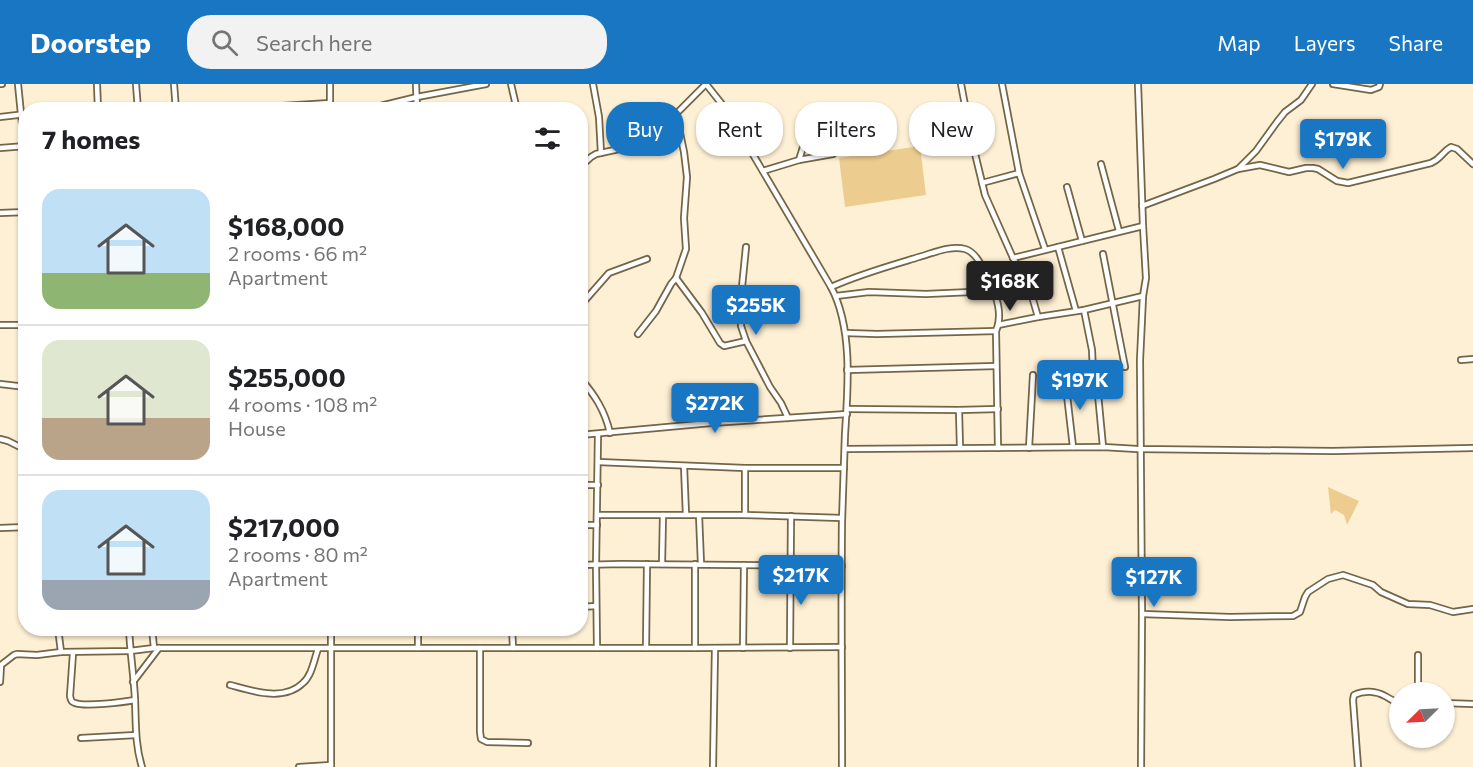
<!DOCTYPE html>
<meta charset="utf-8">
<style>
:root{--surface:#fff;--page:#f2f2f2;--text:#202124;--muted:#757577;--line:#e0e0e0;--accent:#1876c3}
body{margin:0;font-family:Commissioner,sans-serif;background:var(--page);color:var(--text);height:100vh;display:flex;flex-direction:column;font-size:22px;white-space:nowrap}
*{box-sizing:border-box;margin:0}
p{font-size:20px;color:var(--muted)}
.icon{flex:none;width:33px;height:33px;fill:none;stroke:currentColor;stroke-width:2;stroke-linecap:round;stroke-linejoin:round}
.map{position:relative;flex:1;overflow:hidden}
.drawer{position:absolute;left:18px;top:18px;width:570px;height:534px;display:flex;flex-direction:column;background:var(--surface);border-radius:24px;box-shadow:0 2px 4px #0004}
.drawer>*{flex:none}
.hud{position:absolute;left:606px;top:18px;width:570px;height:54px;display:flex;gap:12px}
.needle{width:39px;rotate:246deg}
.buttons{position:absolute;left:1389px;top:598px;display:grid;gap:12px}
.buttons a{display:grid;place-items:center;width:66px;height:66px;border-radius:50%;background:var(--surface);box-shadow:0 2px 4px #0004;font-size:30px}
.price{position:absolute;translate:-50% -51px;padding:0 14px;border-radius:6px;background:var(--accent);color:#fff;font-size:20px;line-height:39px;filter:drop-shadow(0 2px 3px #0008)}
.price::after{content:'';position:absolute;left:50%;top:36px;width:18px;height:14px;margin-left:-9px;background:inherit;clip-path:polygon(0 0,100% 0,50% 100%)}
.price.on{background:#222;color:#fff}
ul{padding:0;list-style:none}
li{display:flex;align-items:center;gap:18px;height:150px;padding:0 24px}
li+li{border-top:2px solid var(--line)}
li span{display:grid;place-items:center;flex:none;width:168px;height:120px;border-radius:18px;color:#555}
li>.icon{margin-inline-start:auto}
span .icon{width:72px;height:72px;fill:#fffc;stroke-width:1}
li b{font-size:26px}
h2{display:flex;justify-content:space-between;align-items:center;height:72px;padding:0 24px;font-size:26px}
.tag{padding:0 21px;border-radius:24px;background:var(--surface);box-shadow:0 2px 4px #0004;font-size:21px;line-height:54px}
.tag.on{background:var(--accent);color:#fff}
header{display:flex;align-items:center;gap:36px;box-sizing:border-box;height:84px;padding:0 30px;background:var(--accent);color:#fff}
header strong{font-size:28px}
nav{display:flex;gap:33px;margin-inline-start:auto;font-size:21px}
.search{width:420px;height:54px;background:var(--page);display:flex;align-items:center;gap:15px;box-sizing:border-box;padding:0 21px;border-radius:24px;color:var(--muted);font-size:22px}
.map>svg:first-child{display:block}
.green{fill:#edcd8f}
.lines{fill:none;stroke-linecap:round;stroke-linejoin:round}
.minor-casing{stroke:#746547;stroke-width:8}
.minor{stroke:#fff;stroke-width:4.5}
</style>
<header>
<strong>Doorstep</strong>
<div class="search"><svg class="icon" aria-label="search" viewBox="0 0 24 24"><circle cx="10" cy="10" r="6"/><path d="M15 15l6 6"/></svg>Search here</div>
<nav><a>Map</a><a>Layers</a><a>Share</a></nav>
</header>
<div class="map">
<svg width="1473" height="683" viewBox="0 0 1473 683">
<rect width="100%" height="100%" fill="#fef0d5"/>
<!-- green -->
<g class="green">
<polygon points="920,62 926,111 845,123 839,74"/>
<polygon points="1328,403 1359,417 1347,441 1344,431 1335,426 1331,430"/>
</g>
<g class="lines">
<!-- minor casing -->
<g class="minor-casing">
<g id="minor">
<polyline points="0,0 2,0"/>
<polyline points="18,0 26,80"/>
<polyline points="97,0 98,26"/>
<polyline points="136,0 138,26"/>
<polyline points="174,0 176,26"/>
<polyline points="330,0 330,26"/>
<polyline points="416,0 417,26"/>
<polyline points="511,0 517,26"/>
<polyline points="593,0 599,33 601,69"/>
<path d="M 706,0 L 725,24 L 735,40 L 831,203 C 853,244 848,304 845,350 C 844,379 843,408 842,437 C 841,519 842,601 842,683"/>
<polyline points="961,0 971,53 985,111 1013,174 1029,202 1038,233 998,241"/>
<polyline points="1002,0 1019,89 1045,165"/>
<polyline points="1138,0 1143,142 1146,194 1143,212 1140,276 1142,530 1141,683"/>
<polyline points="1333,0 1371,6 1379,3 1380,0"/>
<polyline points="46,26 56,23 59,26"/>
<polyline points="217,26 330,19"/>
<polyline points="364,26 417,13 486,0"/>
<polyline points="0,33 26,30"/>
<polyline points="0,64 26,62"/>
<polyline points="799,76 813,31"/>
<polyline points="1101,80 1119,147"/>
<polyline points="580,83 591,73 596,70 638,61 676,30 706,0"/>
<path d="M 1238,85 L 1260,81 L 1289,88 L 1306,84 L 1313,84 L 1318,85 L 1337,97 L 1348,99 L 1431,79 C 1442,74 1442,68 1451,63 L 1457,65 L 1473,80"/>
<polyline points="763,87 799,76 833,70"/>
<polyline points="982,99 1019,89"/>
<polyline points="1067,103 1082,157"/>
<polyline points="1142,122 1214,95 1238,85 1256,67 1277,38 1285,28 1301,16 1312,0"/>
<polyline points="0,129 26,128"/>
<polyline points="746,163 740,223 741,242 746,257 770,303 781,319 788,334"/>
<polyline points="1058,163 1076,227"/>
<polyline points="1103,170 1125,283"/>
<polyline points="1013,174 1143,142"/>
<polyline points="676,194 702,229 720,259 724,262 746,257"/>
<path d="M 831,203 C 860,190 889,182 919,173 C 933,169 951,161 965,165 C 978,169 984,187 989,198 C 997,212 1003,231 996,247 L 998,364"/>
<polyline points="836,212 869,208 926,210 994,207"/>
<polyline points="580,222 609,189 647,175"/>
<polyline points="1084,226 1092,266 1093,288 1098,310 1103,363"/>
<polyline points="1038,233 1084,226 1143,212"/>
<polyline points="0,241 26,241"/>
<polyline points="846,249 877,250 996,247"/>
<polyline points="638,250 656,227 671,200 676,194 686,165 684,134 687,93 684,68 676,30"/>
<polyline points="1461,276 1473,275"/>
<polyline points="847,286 996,282"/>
<path d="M 580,294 C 595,311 605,327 610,349"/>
<polyline points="1065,294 1073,363"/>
<polyline points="0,300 26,303"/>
<polyline points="848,325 959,326 998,325"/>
<polyline points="959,326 960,364"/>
<polyline points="580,351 711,339 847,330"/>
<polyline points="0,355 8,357 26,366"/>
<polyline points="1029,364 1033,291"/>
<polyline points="845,365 1103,363 1137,365 1333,367 1473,364"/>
<polyline points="598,378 745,384 844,384"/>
<polyline points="684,382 686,431"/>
<polyline points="580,401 598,401"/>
<polyline points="597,431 745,431 842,434"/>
<polyline points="699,431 701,480"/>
<polyline points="745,431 745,384"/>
<polyline points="580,441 597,441"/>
<polyline points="0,444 26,443"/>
<polyline points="662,480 663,431"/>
<polyline points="580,481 621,480 842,482"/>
<polyline points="580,523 596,522"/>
<polyline points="1142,530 1230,533 1293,532 1300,528 1305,513 1308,508 1328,495 1343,491 1373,501 1381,508 1408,520 1430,521 1453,528 1473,525"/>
<polyline points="58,544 61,568"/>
<path d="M 129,544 C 130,569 134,592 135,616 C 136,639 135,661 142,683"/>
<polyline points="152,544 154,564"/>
<polyline points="512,544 513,564"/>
<polyline points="418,564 418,544"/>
<polyline points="480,564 480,648 481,655 487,658 528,659"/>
<polyline points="597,564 596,481 598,350"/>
<polyline points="646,564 647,480"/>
<polyline points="695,564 695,480"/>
<polyline points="743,564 744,481"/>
<polyline points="790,564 791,432"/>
<path d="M 73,569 L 70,612 C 71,616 71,618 75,619 C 85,623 124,618 135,616"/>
<polyline points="0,598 1,581 14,571 17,570 37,571 61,568 130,567 154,564 695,564 842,563"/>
<polyline points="133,598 159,564"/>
<path d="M 230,601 C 252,607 284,618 303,599 C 312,591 314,576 318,565"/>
<polyline points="1418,609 1418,571"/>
<polyline points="1444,619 1473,620"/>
<polyline points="81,654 136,651"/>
<polyline points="299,683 331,681"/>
<polyline points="331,683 331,544"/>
<polyline points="713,683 715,564"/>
<path d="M 1358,683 L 1353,616 L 1354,611 C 1364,606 1376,607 1385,612 C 1391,615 1393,618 1400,618"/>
</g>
</g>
<!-- minor -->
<use href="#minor" class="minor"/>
</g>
</svg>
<div class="buttons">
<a><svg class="needle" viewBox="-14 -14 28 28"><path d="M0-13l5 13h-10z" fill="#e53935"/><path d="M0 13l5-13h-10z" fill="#757577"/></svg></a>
</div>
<b class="price" style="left:1343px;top:86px">$179K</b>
<b class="price on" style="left:1010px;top:228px">$168K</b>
<b class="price" style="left:756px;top:252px">$255K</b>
<b class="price" style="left:1080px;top:327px">$197K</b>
<b class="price" style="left:715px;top:350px">$272K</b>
<b class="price" style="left:801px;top:522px">$217K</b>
<b class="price" style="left:1154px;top:524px">$127K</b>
<div class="hud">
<a class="tag on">Buy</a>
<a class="tag">Rent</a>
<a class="tag">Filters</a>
<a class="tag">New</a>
</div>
<section class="drawer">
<h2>7 homes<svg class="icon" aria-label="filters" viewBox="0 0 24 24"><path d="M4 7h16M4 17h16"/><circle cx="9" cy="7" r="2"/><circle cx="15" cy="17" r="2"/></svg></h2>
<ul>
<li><span style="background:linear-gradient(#bfe0f5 70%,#8fb573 0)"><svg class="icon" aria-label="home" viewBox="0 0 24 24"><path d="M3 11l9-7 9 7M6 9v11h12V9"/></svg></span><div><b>$168,000</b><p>2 rooms · 66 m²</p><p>Apartment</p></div></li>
<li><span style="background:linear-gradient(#dfe7d0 65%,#b9a48a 0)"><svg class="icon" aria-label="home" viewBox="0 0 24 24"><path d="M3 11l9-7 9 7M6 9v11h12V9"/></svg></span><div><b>$255,000</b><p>4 rooms · 108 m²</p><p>House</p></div></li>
<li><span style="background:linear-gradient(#bfe0f5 75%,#9aa5b1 0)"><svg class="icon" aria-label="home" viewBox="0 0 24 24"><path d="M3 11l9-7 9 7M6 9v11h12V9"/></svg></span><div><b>$217,000</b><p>2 rooms · 80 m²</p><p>Apartment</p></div></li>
</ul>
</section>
</div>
